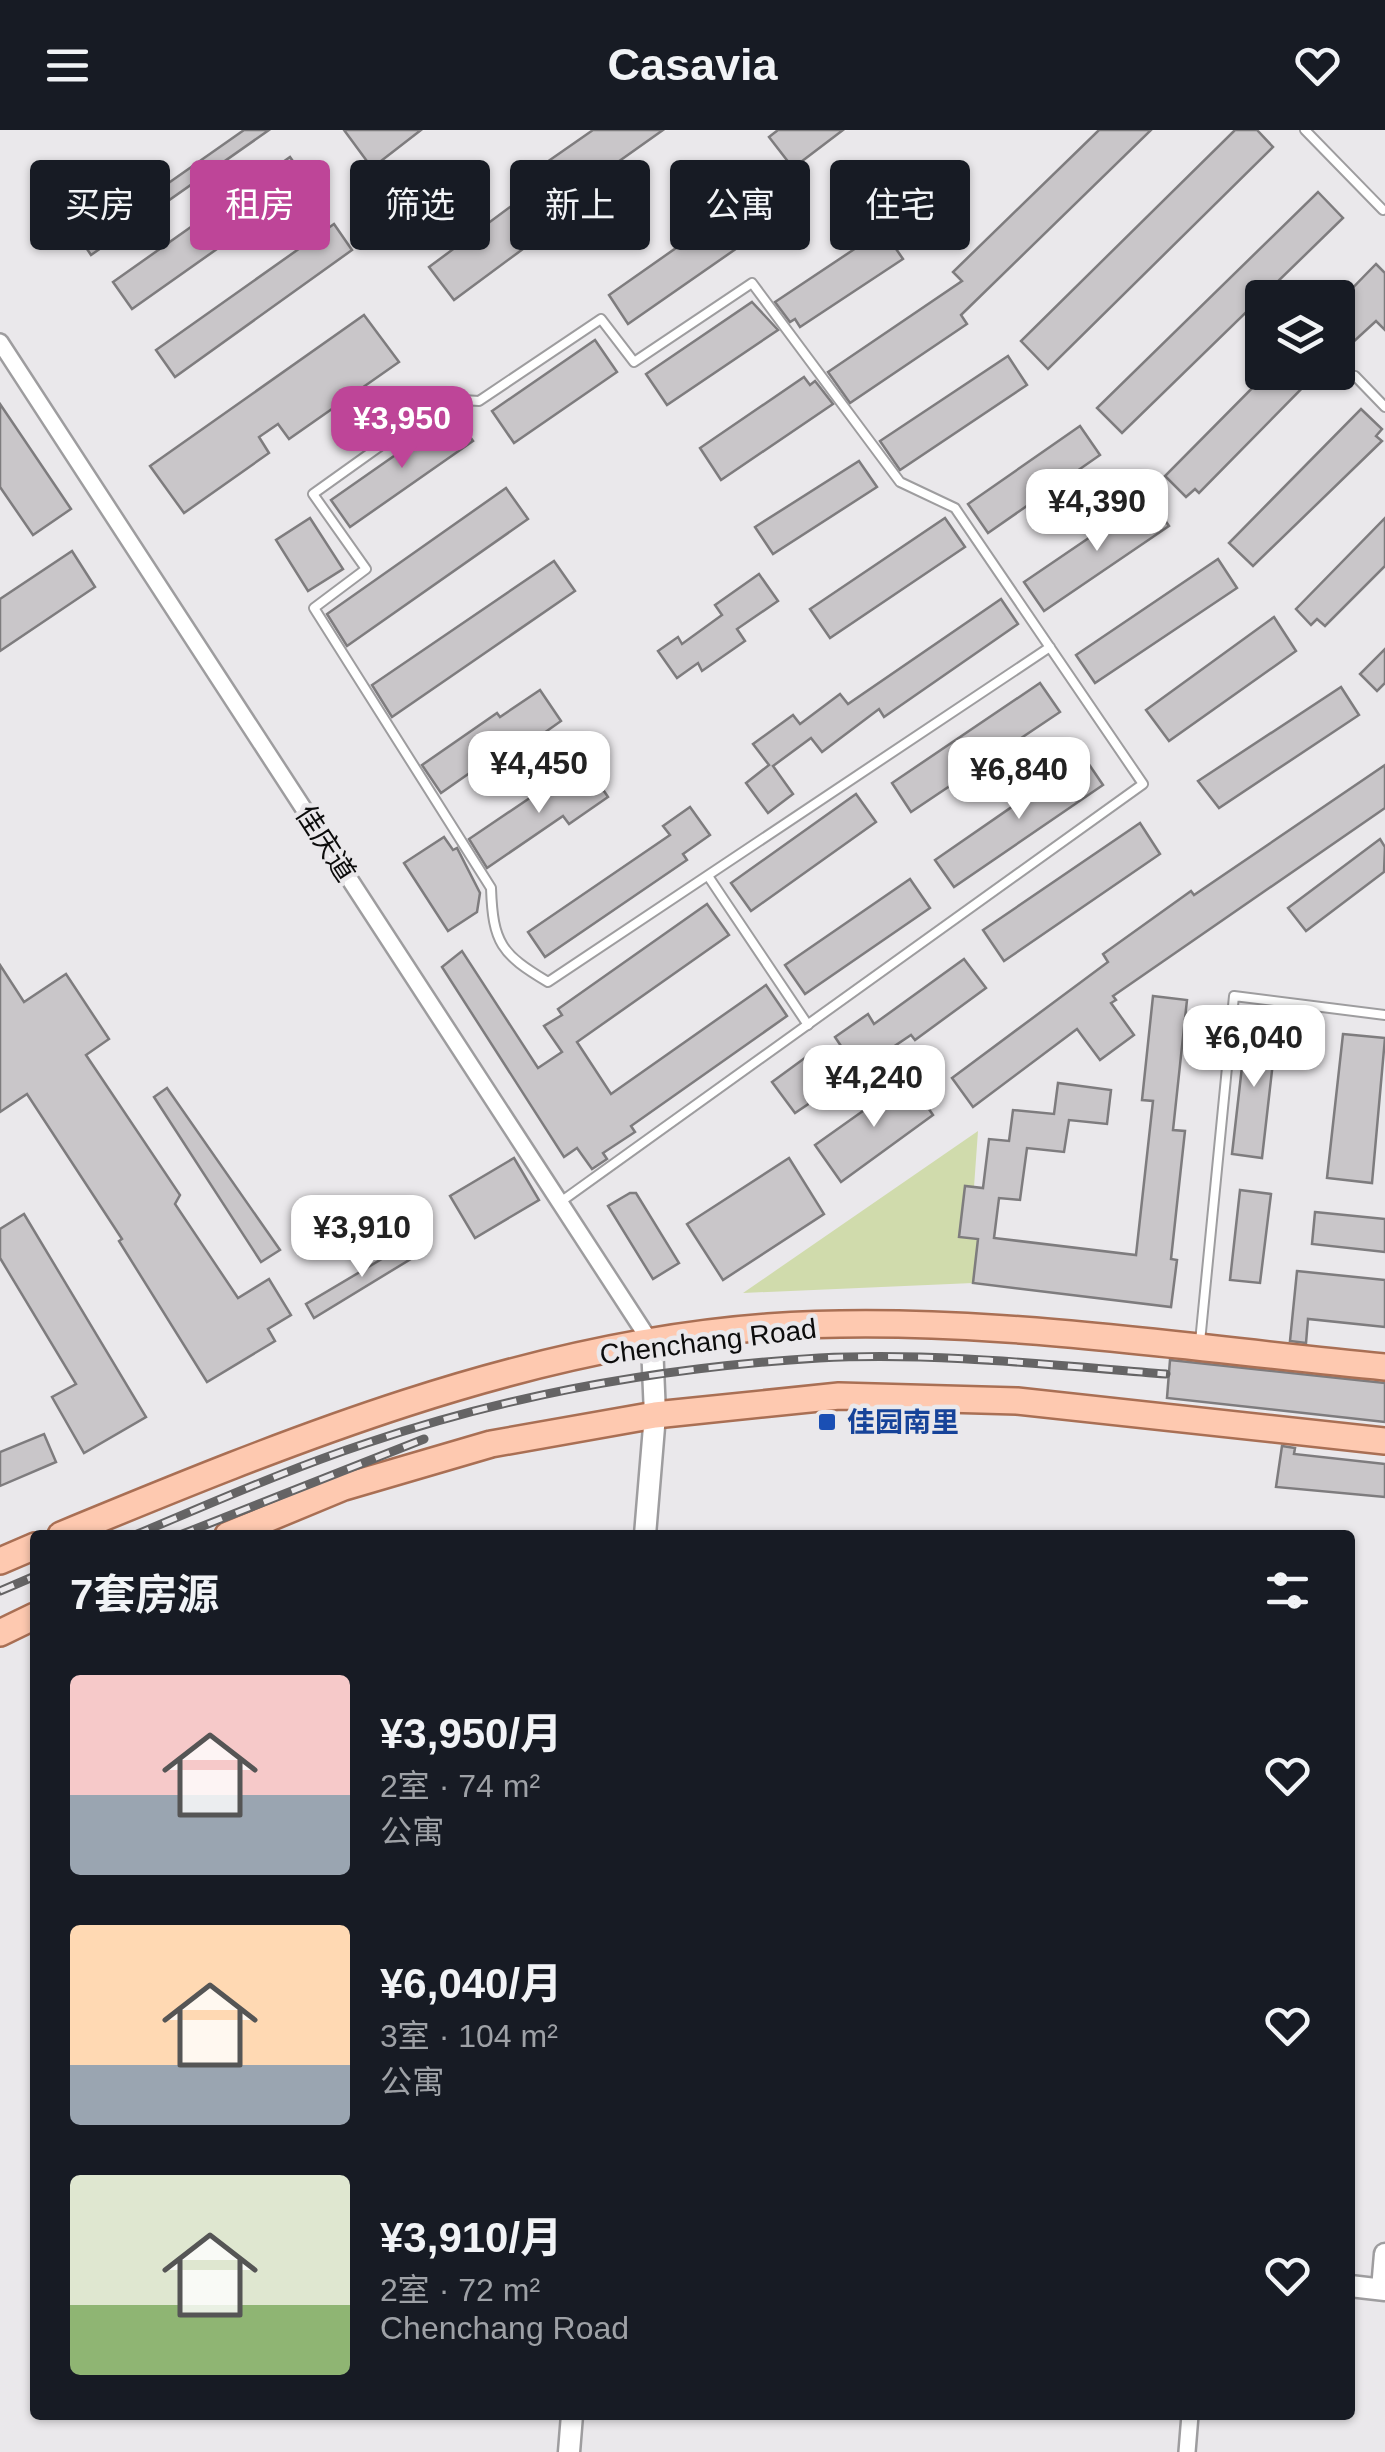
<!DOCTYPE html>
<html lang="zh">
<meta charset="utf-8">
<style>
:root{--surface:#171b24;--page:#242831;--text:#f1f3f6;--muted:#9ea1a6;--accent:#be4598}
body{margin:0;font-family:Arial,"Noto Sans SC",sans-serif;background:var(--page);color:var(--text);height:100vh;display:flex;flex-direction:column;font-size:38px;white-space:nowrap}
*{box-sizing:border-box;margin:0}
p{font-size:32px;color:var(--muted)}
.icon{flex:none;width:55px;height:55px;fill:none;stroke:currentColor;stroke-width:2;stroke-linecap:round;stroke-linejoin:round}
.map{position:relative;flex:1;overflow:hidden}
.drawer{position:absolute;left:30px;top:1400px;width:1325px;height:890px;display:flex;flex-direction:column;background:var(--surface);border-radius:10px;box-shadow:0 2px 8px #0004}
.drawer>*{flex:none}
.guide{position:absolute;left:30px;top:30px;width:1325px;height:90px;display:flex;gap:20px}
.buttons{position:absolute;left:1245px;top:150px;display:grid;gap:20px}
.buttons a{display:grid;place-items:center;width:110px;height:110px;border-radius:10px;background:var(--surface);box-shadow:0 2px 8px #0004;font-size:50px}
.price{position:absolute;translate:-50% -85px;padding:0 22px;border-radius:20px;background:#fff;color:#222;font-size:32px;line-height:65px;filter:drop-shadow(0 2px 5px #0008)}
.price::after{content:'';position:absolute;left:50%;top:60px;width:30px;height:22px;margin-left:-15px;background:inherit;clip-path:polygon(0 0,100% 0,50% 100%)}
.price.active{background:var(--accent);color:#fff}
ul{padding:0;list-style:none}
li{display:flex;align-items:center;gap:30px;height:250px;padding:0 40px}
li span{display:grid;place-items:center;flex:none;width:280px;height:200px;border-radius:10px;color:#555}
li>.icon{margin-inline-start:auto}
span .icon{width:120px;height:120px;fill:#fffc;stroke-width:1}
li b{font-size:42px}
h2{display:flex;justify-content:space-between;align-items:center;height:120px;padding:0 40px;font-size:42px}
.tag{padding:0 35px;border-radius:10px;background:var(--surface);box-shadow:0 2px 8px #0004;font-size:35px;line-height:90px}
.tag.active{background:var(--accent);color:#fff}
header{display:flex;justify-content:space-between;align-items:center;height:130px;padding:0 40px;background:var(--surface);font-size:45px;font-weight:700}
.map>svg:first-child{display:block}
.green{fill:#d0dbac}
.building{fill:#c9c6c9;stroke:#7e7c7e;stroke-width:2.5}
.lines{fill:none;stroke-linecap:round;stroke-linejoin:round}
.service-casing{stroke:#9e9d9f;stroke-width:12}
.minor-casing{stroke:#9e9d9f;stroke-width:20}
.tertiary-casing{stroke:#9e9d9f;stroke-width:25}
.primary-casing{stroke:#a96f54;stroke-width:30}
.service{stroke:#fff;stroke-width:8}
.minor{stroke:#fff;stroke-width:15}
.tertiary{stroke:#fff;stroke-width:20}
.primary{stroke:#fec9b0;stroke-width:25}
.rail-casing{stroke:#656465;stroke-width:9}
.rail{stroke:#eae8eb;stroke-width:5;stroke-dasharray:15;stroke-linecap:butt}
.transit-dot{fill:#1a4fb4;stroke:#eae8eb;stroke-width:4}
.labels{text-anchor:middle;stroke-width:9;stroke-linejoin:round;paint-order:stroke}
.street-label{font-size:28px;fill:#0c0c0c;stroke:#eae8eb}
.transit-label{font-size:28px;font-weight:bold;fill:#164399;stroke:#eae8eb;text-anchor:start}
</style>
<header><svg class="icon" aria-label="menu" viewBox="0 0 24 24"><path d="M4 6h16M4 12h16M4 18h16"/></svg>Casavia<svg class="icon" aria-label="heart" viewBox="0 0 24 24"><path d="M12 20l-8-8c-3-5 5-10 8-4 3-6 11-1 8 4z"/></svg></header>
<div class="map">
<svg width="1385" height="2322" viewBox="0 0 1385 2322">
<rect width="100%" height="100%" fill="#eae8eb"/>
<!-- green -->
<polygon class="green" points="978,1001 974,1057 965,1056 959,1106 978,1109 973,1153 743,1163"/>
<!-- building -->
<g class="building">
<polygon points="244,0 269,0 91,125 83,113"/>
<polygon points="344,0 421,0 372,38"/>
<polygon points="593,0 663,0 570,66 547,32"/>
<polygon points="778,0 843,0 793,38 769,7"/>
<polygon points="1099,0 1151,0 961,185 967,194 850,273 828,242 962,151 953,142"/>
<polygon points="1235,0 1257,0 1273,17 1048,239 1021,211"/>
<polygon points="290,27 309,54 132,179 113,152"/>
<polygon points="1318,62 1343,88 1122,303 1097,278"/>
<polygon points="529,63 554,96 454,170 429,137"/>
<polygon points="743,71 763,100 628,194 609,165"/>
<polygon points="334,94 352,120 175,247 156,220"/>
<polygon points="883,100 903,129 800,197 795,189 790,192 775,172"/>
<polygon points="1376,134 1385,143 1385,200 1376,191 1338,226 1338,173"/>
<polygon points="752,172 778,200 667,275 646,244"/>
<polygon points="364,185 399,232 289,309 278,294 259,307 269,323 184,383 150,336"/>
<polygon points="595,210 617,242 514,313 492,281"/>
<polygon points="1008,226 1027,255 900,340 880,311"/>
<polygon points="1268,242 1318,242 1199,363 1195,359 1186,367 1165,346"/>
<polygon points="804,247 810,255 815,251 833,274 721,350 700,318"/>
<polygon points="0,274 71,379 33,405 0,357"/>
<polygon points="1361,279 1382,299 1376,306 1382,311 1253,436 1229,413"/>
<polygon points="454,284 473,311 350,397 331,370"/>
<polygon points="1080,296 1100,325 988,403 968,374"/>
<polygon points="859,331 877,357 773,424 755,397"/>
<polygon points="506,358 528,389 347,516 327,484"/>
<polygon points="1149,367 1169,396 1044,481 1024,452"/>
<polygon points="310,388 343,439 308,461 276,410"/>
<polygon points="945,388 965,417 830,508 810,479"/>
<polygon points="1385,388 1385,436 1325,496 1317,489 1311,495 1296,479"/>
<polygon points="72,421 95,457 0,521 0,469"/>
<polygon points="1218,429 1237,458 1095,553 1076,525"/>
<polygon points="554,431 575,461 392,587 372,555"/>
<polygon points="759,444 778,471 737,499 745,511 702,541 698,533 677,548 658,521 678,507 682,514 722,485 715,475"/>
<polygon points="1001,469 1018,494 884,587 879,579 822,622 811,608 773,636 793,664 768,683 746,653 769,635 753,614 793,585 800,594 840,564 848,574"/>
<polygon points="1274,487 1296,521 1169,611 1146,580"/>
<polygon points="1385,519 1385,553 1377,561 1360,544"/>
<polygon points="1040,553 1060,582 911,682 892,653"/>
<polygon points="1341,557 1359,585 1219,678 1198,651"/>
<polygon points="540,560 561,591 520,620 514,612 441,663 422,635 497,583 500,587"/>
<polygon points="1084,627 1103,655 954,757 935,730"/>
<polygon points="1385,635 1385,678 1113,866 1116,870 1111,873 1134,905 1100,930 1077,899 973,977 952,948 1108,832 1103,824 1191,761 1194,765"/>
<polygon points="587,636 608,667 569,694 563,686 487,738 469,709 543,659 546,664"/>
<polygon points="856,664 876,692 751,781 731,753"/>
<polygon points="690,677 710,705 683,724 687,730 545,827 528,802 670,705 663,696"/>
<polygon points="1140,693 1160,724 1004,831 983,800"/>
<polygon points="444,707 453,720 457,718 480,763 477,782 448,801 404,733"/>
<polygon points="1380,709 1385,717 1384,742 1306,801 1288,778"/>
<polygon points="910,749 930,778 805,864 785,835"/>
<polygon points="707,774 729,805 577,912 611,964 766,855 787,886 631,996 635,1002 603,1023 607,1029 592,1039 577,1018 564,1027 442,837 462,821 538,938 562,922 544,896 562,885 558,879"/>
<polygon points="964,829 986,858 915,910 911,905 795,983 772,952 813,922 823,937 845,922 835,907 868,884 874,894"/>
<polygon points="0,835 24,872 66,844 109,909 86,925 180,1065 175,1074 238,1168 269,1149 291,1185 268,1199 275,1211 207,1252 119,1111 122,1109 27,964 0,982"/>
<polygon points="1153,866 1187,870 1173,1000 1185,1001 1171,1129 1177,1130 1171,1177 973,1153 978,1109 959,1107 965,1056 983,1058 989,1009 1009,1011 1013,980 1054,984 1058,953 1111,960 1107,994 1069,990 1064,1022 1027,1018 1020,1070 999,1068 994,1108 1136,1125 1153,971 1142,970"/>
<polygon points="1247,893 1277,897 1262,1028 1232,1024"/>
<polygon points="1343,904 1385,908 1372,1053 1327,1048"/>
<polygon points="908,949 933,985 841,1052 815,1015"/>
<polygon points="167,958 280,1120 261,1132 154,967"/>
<polygon points="514,1028 539,1070 475,1108 450,1066"/>
<polygon points="789,1028 824,1084 723,1150 687,1094"/>
<polygon points="1240,1060 1271,1064 1260,1153 1230,1150"/>
<polygon points="630,1063 636,1063 679,1133 653,1149 608,1076"/>
<polygon points="1315,1082 1385,1089 1385,1122 1312,1114"/>
<polygon points="24,1084 146,1287 84,1323 52,1267 76,1254 0,1128 0,1099"/>
<polygon points="412,1111 419,1124 314,1188 306,1174"/>
<polygon points="1297,1141 1385,1150 1385,1197 1308,1189 1306,1213 1290,1211"/>
<polygon points="1170,1230 1385,1253 1385,1292 1167,1268"/>
<polygon points="44,1304 56,1332 0,1356 0,1322"/>
<polygon points="1282,1316 1295,1318 1294,1324 1385,1334 1385,1367 1276,1357"/>
</g>
<g class="lines">
<!-- service casing -->
<g class="service-casing">
<g id="service">
<polyline points="1305,0 1383,80"/>
<polyline points="1355,246 1385,277"/>
<polyline points="708,746 808,895"/>
<path d="M 559,1073 L 1143,654 L 955,378 L 900,352 L 752,153 L 634,232 L 601,189 L 479,271 L 446,269 L 313,364 L 366,439 L 314,478 L 491,758 C 493,813 501,824 548,852 L 1050,517"/>
<polyline points="1200,1212 1234,866 1385,885"/>
</g>
</g>
<!-- minor casing -->
<g class="minor-casing">
<g id="minor">
<polyline points="0,212 652,1214"/>
<polyline points="1187,2322 1190,2285"/>
</g>
</g>
<!-- tertiary casing -->
<g class="tertiary-casing">
<g id="tertiary">
<polyline points="645,1405 655,1285 652,1214"/>
<polyline points="1350,2156 1385,2160"/>
<polyline points="1382,2159 1385,2124"/>
<polyline points="569,2322 572,2285"/>
</g>
</g>
<!-- primary casing -->
<g class="primary-casing">
<g id="primary">
<path d="M 61,1405 C 286,1312 522,1215 768,1197 C 972,1183 1182,1218 1385,1237"/>
<polyline points="228,1405 344,1357 491,1314 655,1285 839,1266 1017,1271 1385,1311"/>
<polyline points="0,1431 35,1416"/>
<polyline points="0,1503 35,1486"/>
</g>
</g>
<!-- service -->
<use href="#service" class="service"/>
<!-- minor -->
<use href="#minor" class="minor"/>
<!-- tertiary -->
<use href="#tertiary" class="tertiary"/>
<!-- primary -->
<use href="#primary" class="primary"/>
<!-- rail casing -->
<g class="rail-casing">
<g id="rail">
<path d="M 135,1405 C 212,1373 288,1339 367,1313 C 512,1264 666,1237 819,1228 C 935,1222 1051,1235 1166,1244"/>
<polyline points="180,1405 424,1309"/>
<polyline points="0,1461 35,1446"/>
</g>
</g>
<!-- rail -->
<use href="#rail" class="rail"/>
</g>
<!-- markers -->
<rect class="transit-dot" x="817" y="1282" width="20" height="20" rx="5"/>
<g class="labels">
<!-- street labels -->
<g class="street-label">
<text transform="translate(326 713) rotate(57)" y="10">佳庆道</text>
<text transform="translate(708 1211) rotate(-7)" y="10">Chenchang Road</text>
</g>
<!-- transit labels -->
<g class="transit-label">
<text x="847" y="1302">佳园南里</text>
</g>
</g>
</svg>
<div class="buttons">
<a><svg class="icon" aria-label="layers" viewBox="0 0 24 24"><path d="M12 4l9 5-9 5-9-5zM3 14l9 5 9-5"/></svg></a>
</div>
<b class="price active" style="left:402px;top:341px">¥3,950</b>
<b class="price" style="left:1097px;top:424px">¥4,390</b>
<b class="price" style="left:539px;top:686px">¥4,450</b>
<b class="price" style="left:1019px;top:692px">¥6,840</b>
<b class="price" style="left:1254px;top:960px">¥6,040</b>
<b class="price" style="left:874px;top:1000px">¥4,240</b>
<b class="price" style="left:362px;top:1150px">¥3,910</b>
<div class="guide">
<a class="tag">买房</a>
<a class="tag active">租房</a>
<a class="tag">筛选</a>
<a class="tag">新上</a>
<a class="tag">公寓</a>
<a class="tag">住宅</a>
</div>
<section class="drawer">
<h2>7套房源<svg class="icon" aria-label="filters" viewBox="0 0 24 24"><path d="M4 7h16M4 17h16"/><circle cx="9" cy="7" r="2"/><circle cx="15" cy="17" r="2"/></svg></h2>
<ul>
<li><span style="background:linear-gradient(#f6c9c9 60%,#9aa5b1 0)"><svg class="icon" aria-label="home" viewBox="0 0 24 24"><path d="M3 11l9-7 9 7M6 9v11h12V9"/></svg></span><div><b>¥3,950/月</b><p>2室 · 74 m²</p><p>公寓</p></div><svg class="icon" aria-label="heart" viewBox="0 0 24 24"><path d="M12 20l-8-8c-3-5 5-10 8-4 3-6 11-1 8 4z"/></svg></li>
<li><span style="background:linear-gradient(#ffd9b3 70%,#9aa5b1 0)"><svg class="icon" aria-label="home" viewBox="0 0 24 24"><path d="M3 11l9-7 9 7M6 9v11h12V9"/></svg></span><div><b>¥6,040/月</b><p>3室 · 104 m²</p><p>公寓</p></div><svg class="icon" aria-label="heart" viewBox="0 0 24 24"><path d="M12 20l-8-8c-3-5 5-10 8-4 3-6 11-1 8 4z"/></svg></li>
<li><span style="background:linear-gradient(#dfe7d0 65%,#8fb573 0)"><svg class="icon" aria-label="home" viewBox="0 0 24 24"><path d="M3 11l9-7 9 7M6 9v11h12V9"/></svg></span><div><b>¥3,910/月</b><p>2室 · 72 m²</p><p>Chenchang Road</p></div><svg class="icon" aria-label="heart" viewBox="0 0 24 24"><path d="M12 20l-8-8c-3-5 5-10 8-4 3-6 11-1 8 4z"/></svg></li>
</ul>
</section>
</div>
